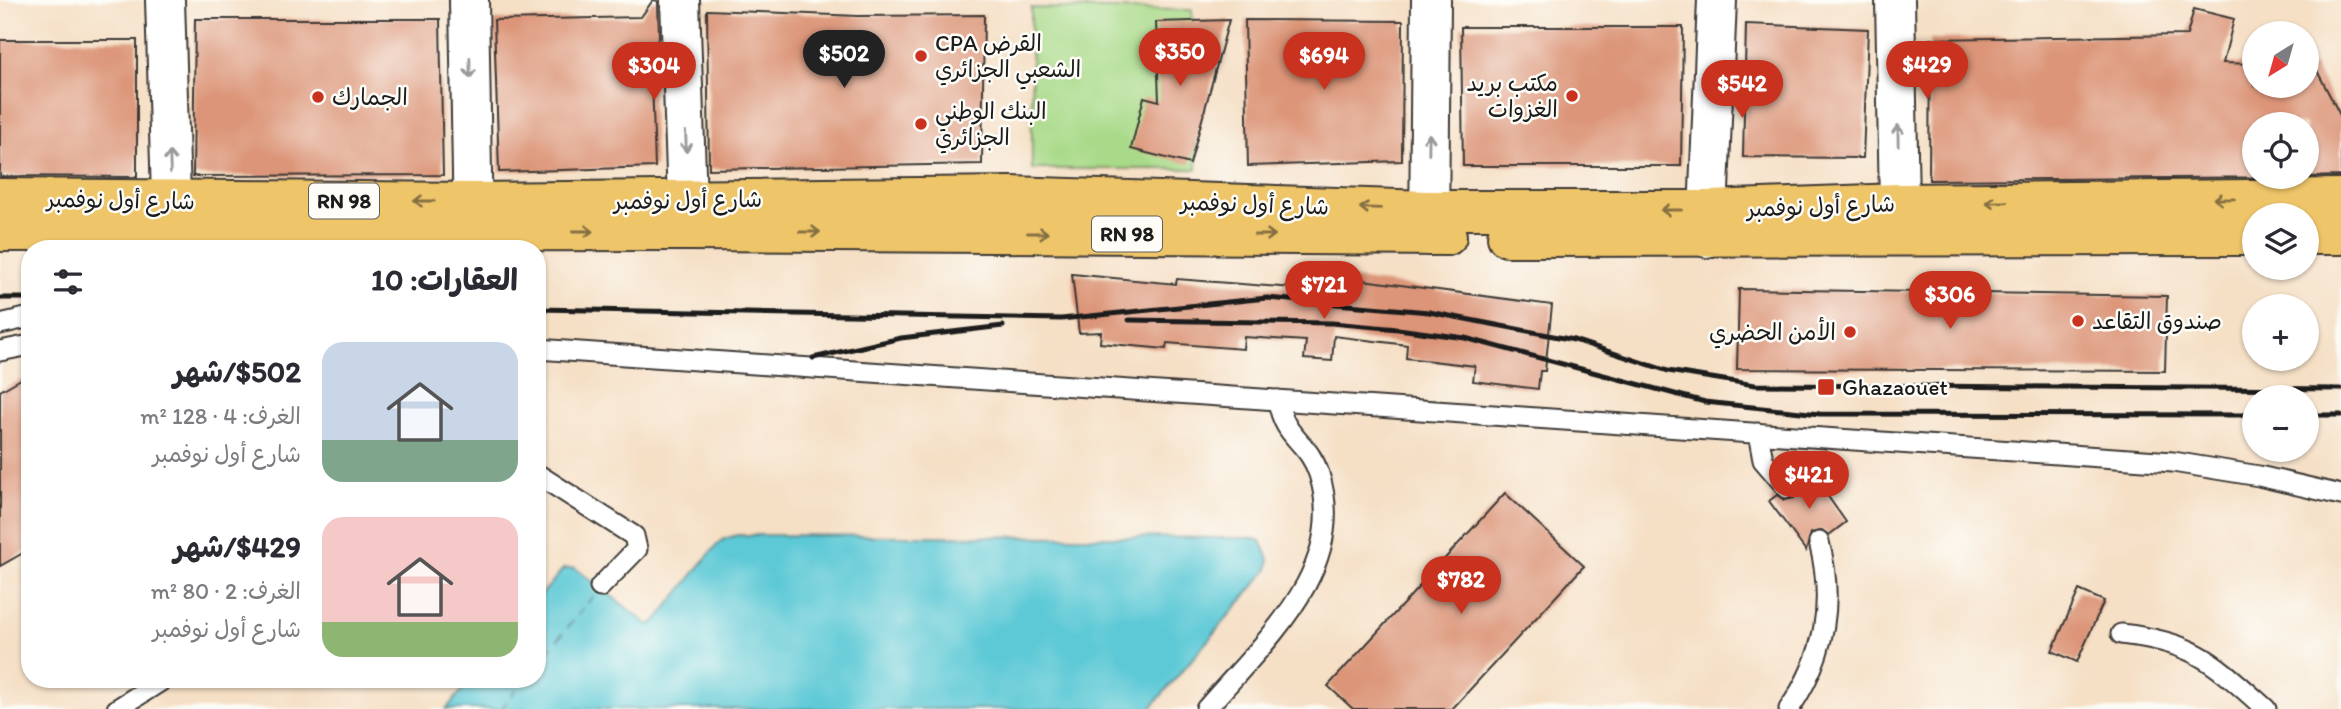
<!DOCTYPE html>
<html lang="ar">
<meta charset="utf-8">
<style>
:root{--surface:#fff;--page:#f7f7f7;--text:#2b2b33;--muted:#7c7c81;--accent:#c8321e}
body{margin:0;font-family:Itim,"Playpen Sans Arabic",sans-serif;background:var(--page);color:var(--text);direction:rtl;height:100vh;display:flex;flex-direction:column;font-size:26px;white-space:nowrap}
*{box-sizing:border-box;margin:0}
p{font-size:23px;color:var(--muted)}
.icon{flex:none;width:38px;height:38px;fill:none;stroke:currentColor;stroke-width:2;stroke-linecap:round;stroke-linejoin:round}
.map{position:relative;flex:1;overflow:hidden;direction:ltr}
.details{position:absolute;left:21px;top:240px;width:525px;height:448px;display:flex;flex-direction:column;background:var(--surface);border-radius:28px;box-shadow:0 2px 5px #0004;direction:rtl}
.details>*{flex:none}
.needle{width:46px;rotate:217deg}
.buttons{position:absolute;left:2242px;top:21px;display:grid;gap:14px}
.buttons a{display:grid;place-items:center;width:77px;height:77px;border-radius:50%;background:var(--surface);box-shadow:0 2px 5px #0004;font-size:35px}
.price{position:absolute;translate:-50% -60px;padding:0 16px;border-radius:24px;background:var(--accent);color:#fff;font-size:23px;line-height:46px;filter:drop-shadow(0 2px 4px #0008)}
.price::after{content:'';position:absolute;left:50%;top:42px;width:21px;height:16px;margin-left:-10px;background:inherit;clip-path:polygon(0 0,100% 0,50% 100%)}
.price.selected{background:#222;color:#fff}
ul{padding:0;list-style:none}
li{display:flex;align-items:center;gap:21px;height:175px;padding:0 28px}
li span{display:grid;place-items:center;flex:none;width:196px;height:140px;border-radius:21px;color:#555}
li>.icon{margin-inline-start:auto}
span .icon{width:84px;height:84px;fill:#fffc;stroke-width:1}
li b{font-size:30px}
h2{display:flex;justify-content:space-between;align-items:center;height:84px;padding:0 28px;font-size:30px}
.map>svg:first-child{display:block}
.green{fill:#a9da89;stroke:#627b52;stroke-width:2}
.water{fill:#5dc9d6;stroke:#3c7279;stroke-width:2}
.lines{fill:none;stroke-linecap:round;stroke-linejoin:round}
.ferry{stroke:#366166;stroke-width:2;stroke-dasharray:9 7;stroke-linecap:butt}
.building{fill:#dc9578}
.lane-casing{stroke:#3d3935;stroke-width:23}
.street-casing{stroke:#3d3935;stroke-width:42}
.primary-casing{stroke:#3d3935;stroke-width:42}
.lane{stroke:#fff;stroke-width:19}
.street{stroke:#fff;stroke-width:38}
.primary{stroke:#eec569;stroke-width:38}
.rail{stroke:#1c1c1c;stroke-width:5}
.oneway{stroke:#999}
.oneway2{stroke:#857042}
.poi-dot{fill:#c8321e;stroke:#fdfcf7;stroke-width:2.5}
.labels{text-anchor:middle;stroke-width:5;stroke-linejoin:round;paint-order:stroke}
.shield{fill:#fdfcf7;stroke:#605f5e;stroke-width:2}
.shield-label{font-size:21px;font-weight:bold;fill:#1c1c1c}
.poi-label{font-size:23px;fill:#1c1c1c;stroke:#fdfcf7;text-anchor:start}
.street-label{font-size:23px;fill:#1c1c1c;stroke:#fdfcf7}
</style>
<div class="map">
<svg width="2341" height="709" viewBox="0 0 2341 709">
<rect width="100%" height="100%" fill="#fdfcf7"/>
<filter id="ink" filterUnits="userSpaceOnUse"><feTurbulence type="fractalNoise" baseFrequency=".0143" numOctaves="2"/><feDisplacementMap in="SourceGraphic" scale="14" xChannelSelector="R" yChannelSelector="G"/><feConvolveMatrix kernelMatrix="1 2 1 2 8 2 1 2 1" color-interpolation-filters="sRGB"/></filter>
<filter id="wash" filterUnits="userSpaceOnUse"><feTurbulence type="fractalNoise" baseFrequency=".00686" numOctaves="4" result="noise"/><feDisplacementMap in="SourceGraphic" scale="28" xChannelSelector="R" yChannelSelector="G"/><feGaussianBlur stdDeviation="1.57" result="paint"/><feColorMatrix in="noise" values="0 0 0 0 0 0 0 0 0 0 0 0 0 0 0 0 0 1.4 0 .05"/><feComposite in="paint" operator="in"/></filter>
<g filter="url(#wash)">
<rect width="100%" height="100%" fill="#f5dfc5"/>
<!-- green -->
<polygon class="green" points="1031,8 1192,10 1197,169 1032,169"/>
<!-- water -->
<polygon class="water" points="738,535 1250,538 1261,541 1269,559 1268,569 1150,709 446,709 472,679 537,679 537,600 563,569 575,568 649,625 656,621 716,546 724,539"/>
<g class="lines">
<!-- ferry -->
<g class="ferry">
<polyline points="537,665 595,594"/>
<polyline points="501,709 525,679"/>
</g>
</g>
<g id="blocks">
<!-- building -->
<g class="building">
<polygon points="653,0 658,1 659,38 651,50 655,167 499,172 494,20 641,17"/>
<polygon points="2194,9 2234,19 2223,63 2254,64 2254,86 2306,86 2306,65 2314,65 2341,117 2341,176 2306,177 2306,124 2254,124 2254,177 2286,177 1929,180 1930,39 2187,35"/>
<polygon points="707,10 858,16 984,15 982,164 709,169"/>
<polygon points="195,19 440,19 443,175 193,176"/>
<polygon points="1229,20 1190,164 1131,149 1144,97 1159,101 1156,22"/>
<polygon points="1245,20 1403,21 1402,161 1248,166"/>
<polygon points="1746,24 1868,29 1863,158 1743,157"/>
<polygon points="1461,27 1683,27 1681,166 1463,166"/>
<polygon points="0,40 137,40 137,177 0,176"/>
<polygon points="1072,274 1176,284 1177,279 1346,292 1348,278 1552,305 1545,371 1540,371 1538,389 1473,381 1475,366 1406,358 1407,345 1334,336 1332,361 1304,359 1306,341 1244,337 1243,349 1167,343 1166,349 1100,343 1101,332 1079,333"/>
<polygon points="1739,289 2167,296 2165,371 1737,369"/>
<polygon points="21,379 30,393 30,549 0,566 0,391"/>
<polygon points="1810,471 1846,522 1829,535 1822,530 1811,533 1806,551 1769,501 1777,495 1784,500 1794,498 1799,491 1797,481"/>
<polygon points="1505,493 1584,566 1452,709 1353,709 1328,686"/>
<polygon points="2079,590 2104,601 2077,662 2052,651"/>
</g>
</g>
</g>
<g filter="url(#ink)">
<use href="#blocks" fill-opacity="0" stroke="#3d3935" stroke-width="2"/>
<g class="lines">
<!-- lane casing -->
<g class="lane-casing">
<g id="lane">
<polyline points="0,324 30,317"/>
<polyline points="537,349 2173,462 2259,476 2341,495"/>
<polyline points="0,351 30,345"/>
<polyline points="1758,433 1763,460 1787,488"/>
<polyline points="537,474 634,536 637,549 600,587"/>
<path d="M 2121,634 C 2195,642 2213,662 2266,709"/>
<polyline points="117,709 164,679"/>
<path d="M 1206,709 C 1262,643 1350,570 1319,474 C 1308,440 1284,440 1278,400"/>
<path d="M 1789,709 C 1825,657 1835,603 1819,542"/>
</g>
</g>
<!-- street casing -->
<g class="street-casing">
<g id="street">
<polyline points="165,0 172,230"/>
<polyline points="469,0 473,230"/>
<polyline points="680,0 688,231"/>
<polyline points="1895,0 1899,203"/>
<polyline points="1429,236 1431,0"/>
<polyline points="1707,238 1717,0"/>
</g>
</g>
<!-- primary casing -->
<g class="primary-casing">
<g id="primary">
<polyline points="0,198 473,202 1011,196 1428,210 1708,210 1899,203 2341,198"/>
<polyline points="0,232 688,231 1447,236"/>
<polyline points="2306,235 2341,235"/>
<polyline points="1507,237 2254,236"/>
</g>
</g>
<!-- lane -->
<use href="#lane" class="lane"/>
<!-- street -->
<use href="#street" class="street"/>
<!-- primary -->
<use href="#primary" class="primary"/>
<!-- rail -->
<g class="rail">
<polyline points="0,298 30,298"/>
<polyline points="537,309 1061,319 1267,298 1429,312 1574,340 1668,371 1755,385 2341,389"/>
<polyline points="1129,320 1332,323 1398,329 1465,338 1705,402 1820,414 2254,415"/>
<polyline points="813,358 901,338 1003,326"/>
<polyline points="2306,415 2341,415"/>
</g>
</g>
<!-- one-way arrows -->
<defs><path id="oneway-shaft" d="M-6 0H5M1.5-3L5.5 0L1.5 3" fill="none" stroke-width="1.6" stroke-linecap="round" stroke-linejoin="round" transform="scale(1.75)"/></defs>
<g class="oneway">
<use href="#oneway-shaft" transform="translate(470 68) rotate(89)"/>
<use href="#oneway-shaft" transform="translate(1898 135) rotate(-91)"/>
<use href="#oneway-shaft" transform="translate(686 142) rotate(88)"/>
<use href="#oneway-shaft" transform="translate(1429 144) rotate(-89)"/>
<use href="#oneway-shaft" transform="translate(170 162) rotate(-92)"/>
</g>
<g class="oneway2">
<use href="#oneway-shaft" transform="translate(2224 199) rotate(179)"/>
<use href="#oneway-shaft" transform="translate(424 201) rotate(-180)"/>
<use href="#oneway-shaft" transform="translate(1996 202) rotate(179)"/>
<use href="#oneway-shaft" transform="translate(1370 208) rotate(-178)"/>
<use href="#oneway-shaft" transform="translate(1671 210) rotate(180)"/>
<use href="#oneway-shaft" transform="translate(583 231)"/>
<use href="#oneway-shaft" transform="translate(810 232)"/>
<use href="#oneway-shaft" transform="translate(1038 233)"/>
<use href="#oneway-shaft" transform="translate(1265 235)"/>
</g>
</g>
<!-- markers -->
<g class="poi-dot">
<circle cx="921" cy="56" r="7"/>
<circle cx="1572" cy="96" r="7"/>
<circle cx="318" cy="97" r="7"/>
<circle cx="921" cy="124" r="7"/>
<circle cx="2078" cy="321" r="7"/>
<circle cx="1850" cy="332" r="7"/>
<rect x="1817" y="378" width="18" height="18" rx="3.5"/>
</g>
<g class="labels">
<!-- shield labels -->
<g class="shield">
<rect x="309" y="183.5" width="70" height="35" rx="5"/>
<rect x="1092" y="216.5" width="70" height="35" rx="5"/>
</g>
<g class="shield-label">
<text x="344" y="208">RN 98</text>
<text x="1127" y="241">RN 98</text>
</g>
<!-- poi labels -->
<g class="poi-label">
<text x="935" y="51">CPA القرض<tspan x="935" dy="26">الشعبي الجزائري</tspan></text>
<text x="1558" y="91" text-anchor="end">مكتب بريد<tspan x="1558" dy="26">الغزوات</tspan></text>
<text x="332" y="105">الجمارك</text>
<text x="935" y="119">البنك الوطني<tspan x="935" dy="26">الجزائري</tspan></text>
<text x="2092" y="329">صندوق التقاعد</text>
<text x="1836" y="340" text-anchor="end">الأمن الحضري</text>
<text x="1842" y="395">Ghazaouet</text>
</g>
<!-- street labels -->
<g class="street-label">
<text transform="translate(121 200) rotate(1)" y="8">شارع أول نوفمبر</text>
<text transform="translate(688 200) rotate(-1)" y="8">شارع أول نوفمبر</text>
<text transform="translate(1255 204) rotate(2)" y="8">شارع أول نوفمبر</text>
<text transform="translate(1821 206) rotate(-2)" y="8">شارع أول نوفمبر</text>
</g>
</g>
</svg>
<div class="buttons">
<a><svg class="needle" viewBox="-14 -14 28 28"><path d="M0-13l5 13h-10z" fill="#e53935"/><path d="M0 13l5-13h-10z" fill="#7c7c81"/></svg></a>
<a><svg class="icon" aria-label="locate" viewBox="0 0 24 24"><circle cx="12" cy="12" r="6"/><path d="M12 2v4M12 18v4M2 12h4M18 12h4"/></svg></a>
<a><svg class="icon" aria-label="layers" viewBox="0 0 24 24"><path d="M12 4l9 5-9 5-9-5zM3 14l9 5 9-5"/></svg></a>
<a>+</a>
<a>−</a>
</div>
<b class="price" style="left:1180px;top:88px">$350</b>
<b class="price selected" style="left:844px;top:90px">$502</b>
<b class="price" style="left:1324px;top:92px">$694</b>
<b class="price" style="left:1927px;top:101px">$429</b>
<b class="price" style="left:654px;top:102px">$304</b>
<b class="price" style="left:1742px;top:120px">$542</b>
<b class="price" style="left:1324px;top:321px">$721</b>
<b class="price" style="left:1950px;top:331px">$306</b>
<b class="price" style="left:1809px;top:511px">$421</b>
<b class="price" style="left:1461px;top:616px">$782</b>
<section class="details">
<h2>العقارات: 10<svg class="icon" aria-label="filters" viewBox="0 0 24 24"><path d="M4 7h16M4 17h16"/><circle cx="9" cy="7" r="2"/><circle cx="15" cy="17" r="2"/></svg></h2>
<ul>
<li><span style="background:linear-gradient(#c9d6e8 70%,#7fa58c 0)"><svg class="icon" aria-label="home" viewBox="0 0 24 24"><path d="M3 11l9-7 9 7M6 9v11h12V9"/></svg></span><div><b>$502/شهر</b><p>الغرف: 4 · 128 m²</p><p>شارع أول نوفمبر</p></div></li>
<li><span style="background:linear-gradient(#f6c9c9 75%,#8fb573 0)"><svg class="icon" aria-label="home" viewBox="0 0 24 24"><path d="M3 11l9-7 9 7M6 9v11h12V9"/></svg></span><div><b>$429/شهر</b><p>الغرف: 2 · 80 m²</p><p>شارع أول نوفمبر</p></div></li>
</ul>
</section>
</div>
